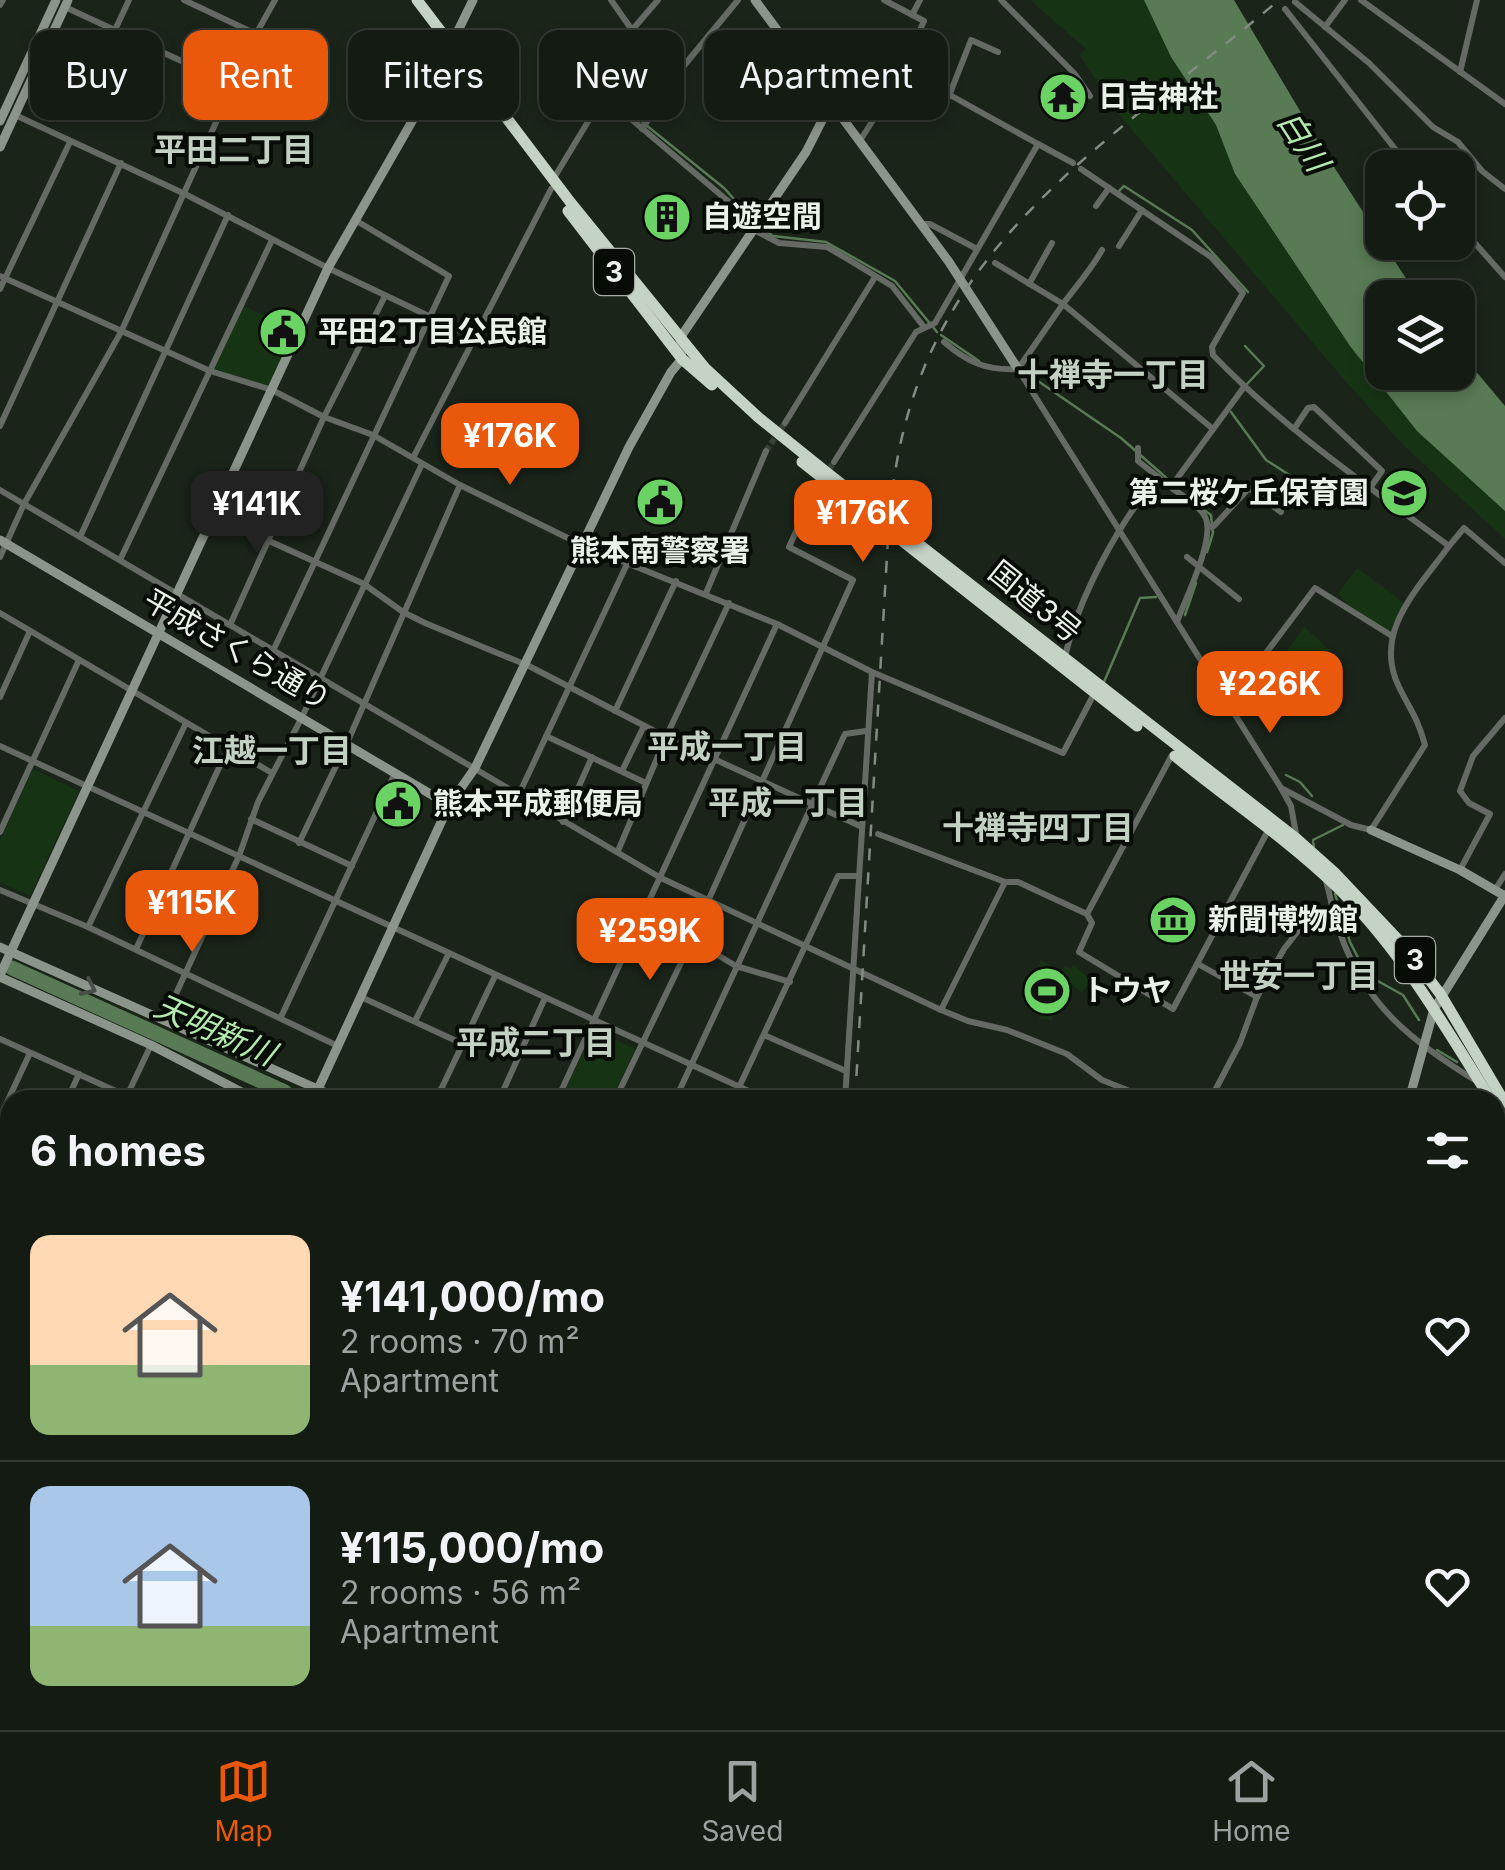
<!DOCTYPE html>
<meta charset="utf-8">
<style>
:root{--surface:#141b13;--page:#1d241c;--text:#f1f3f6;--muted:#9da1a0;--line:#333933;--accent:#ea580c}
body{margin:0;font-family:Inter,"Noto Sans JP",sans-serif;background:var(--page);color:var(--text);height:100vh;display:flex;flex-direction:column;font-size:38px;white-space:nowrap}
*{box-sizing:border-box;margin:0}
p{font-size:32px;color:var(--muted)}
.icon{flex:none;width:55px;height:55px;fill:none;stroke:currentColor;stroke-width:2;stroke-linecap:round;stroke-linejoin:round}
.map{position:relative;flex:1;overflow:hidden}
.panel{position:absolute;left:0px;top:1090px;width:1505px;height:640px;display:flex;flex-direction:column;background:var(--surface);border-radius:30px 30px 0 0;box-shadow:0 5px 15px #0003,0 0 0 2px var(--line)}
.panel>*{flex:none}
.top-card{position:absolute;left:30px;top:30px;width:1000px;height:90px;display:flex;gap:20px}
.tools{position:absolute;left:1365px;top:150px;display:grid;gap:20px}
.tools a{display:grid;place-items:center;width:110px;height:110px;border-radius:20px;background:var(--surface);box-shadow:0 5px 15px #0003,0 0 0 2px var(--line);font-size:50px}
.price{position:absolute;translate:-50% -85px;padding:0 22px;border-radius:20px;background:var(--accent);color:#fff;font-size:32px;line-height:65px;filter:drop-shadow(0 2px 5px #0008)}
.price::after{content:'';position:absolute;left:50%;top:60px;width:30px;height:22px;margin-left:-15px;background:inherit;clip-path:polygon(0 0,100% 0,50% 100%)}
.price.on{background:#222;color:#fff}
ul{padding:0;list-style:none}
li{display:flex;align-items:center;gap:30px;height:250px;padding:0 30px}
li+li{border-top:2px solid var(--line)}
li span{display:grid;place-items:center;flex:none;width:280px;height:200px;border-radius:20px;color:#555}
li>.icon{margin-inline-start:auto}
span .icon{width:120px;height:120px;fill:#fffc;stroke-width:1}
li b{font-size:42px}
h2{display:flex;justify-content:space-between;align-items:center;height:120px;padding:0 30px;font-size:42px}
.chip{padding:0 35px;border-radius:20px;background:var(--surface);box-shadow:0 5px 15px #0003,0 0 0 2px var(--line);font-size:35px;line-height:90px}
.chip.on{background:var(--accent);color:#fff}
.tabs{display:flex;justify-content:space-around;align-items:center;height:140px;border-top:2px solid var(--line);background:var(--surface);font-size:28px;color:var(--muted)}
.tabs a{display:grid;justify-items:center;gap:5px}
.tabs .on{color:var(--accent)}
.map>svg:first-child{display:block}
.green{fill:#163414}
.water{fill:#587a54}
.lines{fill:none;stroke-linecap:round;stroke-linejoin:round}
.stream{stroke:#587a54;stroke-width:2.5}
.river{stroke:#587a54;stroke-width:15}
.street-tunnel{stroke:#394338;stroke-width:6;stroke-dasharray:6 3;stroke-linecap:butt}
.street{stroke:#656b64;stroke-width:6}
.secondary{stroke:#8c958b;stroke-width:9}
.highway{stroke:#c5d3c4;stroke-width:11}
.rail{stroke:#838c82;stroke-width:2.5;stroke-dasharray:12 12;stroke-linecap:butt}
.oneway{stroke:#4a5049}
.labels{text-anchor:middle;stroke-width:8;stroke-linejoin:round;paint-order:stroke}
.shield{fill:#080c07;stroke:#a6aca5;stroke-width:2.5}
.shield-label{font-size:28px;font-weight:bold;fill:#eaf1e9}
.poi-label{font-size:30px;font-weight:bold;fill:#eaf1e9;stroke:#080c07;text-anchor:start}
.street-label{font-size:30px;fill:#eaf1e9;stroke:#080c07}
.water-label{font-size:32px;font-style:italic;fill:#b3eaae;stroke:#080c07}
.neighbourhood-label{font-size:32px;font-weight:bold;fill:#c3d1c2;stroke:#080c07}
</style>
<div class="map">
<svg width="1505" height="1730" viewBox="0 0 1505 1730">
<rect width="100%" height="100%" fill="#1a2419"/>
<!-- green -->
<g class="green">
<polygon points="1030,0 1144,0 1148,4 1171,57 1216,125 1235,174 1350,346 1505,509 1505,539 1403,445 1347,383 1121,117 1079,54 1086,49"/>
<polygon points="242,305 298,332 272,390 210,371"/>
<polygon points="1357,568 1407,605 1391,631 1385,632 1353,610 1338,594"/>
<polygon points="1304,627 1330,650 1335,676 1317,703 1293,683 1280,661"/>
<polygon points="33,769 79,791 30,896 0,882 0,840"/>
<polygon points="1041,960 1061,971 1066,966 1070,969 1074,965 1091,981 1082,992 1070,983 1070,990 1057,1004 1052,1020 1039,1019 1041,1009 1022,999"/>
<polygon points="594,1029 635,1049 611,1100 561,1100"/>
</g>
<!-- water -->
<polygon class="water" points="1144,0 1234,0 1325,153 1418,297 1382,298 1382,372 1458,372 1458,350 1505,406 1505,511 1417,431 1350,346 1235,174 1216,125 1171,57"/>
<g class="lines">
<!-- stream -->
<g class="stream">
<polyline points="628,49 614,93 615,100 724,188 753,220"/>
<polyline points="1118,192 1124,186 1192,230 1248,292"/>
<polyline points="758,226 773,236 826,242 895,281 937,332"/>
<polyline points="941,335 979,361"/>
<polyline points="1245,346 1264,366 1247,384"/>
<polyline points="1032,377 1121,438 1171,482"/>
<polyline points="1231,412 1266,460 1311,489"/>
<polyline points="1204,510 1211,515 1213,533 1207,552"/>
<polyline points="1185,615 1196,583"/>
<polyline points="1104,682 1140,598 1156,597"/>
<polyline points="1286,775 1300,782 1312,796"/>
<polyline points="1313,840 1343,825"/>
<polyline points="1313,842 1314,846"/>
<polyline points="1335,894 1350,942 1367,975 1403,995 1419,1020"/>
<polyline points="1437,1050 1457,1062"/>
<polyline points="1474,1093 1478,1100"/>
<polyline points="1495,1128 1505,1145"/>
<polyline points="2,1484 10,1488"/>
</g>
<!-- river -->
<polyline class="river" points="12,968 285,1092"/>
<!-- street-tunnel -->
<g class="street-tunnel">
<polyline points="766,451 785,423"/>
<polyline points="814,492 834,462"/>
</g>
<!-- street -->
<g class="street">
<polyline points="184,0 256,34"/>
<polyline points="611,0 632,30 608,95 611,102 735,207 754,230 779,243 827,247 849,260 892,286 924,327"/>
<polyline points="1001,0 1074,73 1090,96"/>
<polyline points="1361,0 1505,104"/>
<polyline points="1295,2 1369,63 1433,127 1458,142 1482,171 1505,189"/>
<polyline points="67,4 65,7 233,85"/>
<polyline points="0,5 3,0"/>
<polyline points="1285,9 1410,168"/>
<polyline points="912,15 920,0"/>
<polyline points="1325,27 1345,0"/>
<polyline points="632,30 658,0"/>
<polyline points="114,32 129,0"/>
<polyline points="905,70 1038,144"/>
<polyline points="1460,72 1477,0"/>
<polyline points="949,96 971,40 998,52"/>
<polyline points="15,115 185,194 328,268 475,338"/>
<polyline points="642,129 682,68 738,0"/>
<polyline points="861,139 905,70 904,66 924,21 884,0"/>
<path d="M 1081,169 L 1211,257 L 1243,293 L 1212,347 L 1213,355 C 1283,428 1368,486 1449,546 C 1418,589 1372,632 1399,687 C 1411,711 1418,719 1425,745 L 1371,830 L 1351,825 L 1281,788"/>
<polyline points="554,178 598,105 609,98"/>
<polyline points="1096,206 1109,188"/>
<polyline points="921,224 930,224 977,249"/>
<polyline points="1458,224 1505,277"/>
<polyline points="1119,246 1142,210"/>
<path d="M 995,263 L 1063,304 C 1077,285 1091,270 1102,250"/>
<polyline points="0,276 210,371 272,390 324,417 373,435 460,485 580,544 777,624 872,672 845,1100"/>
<polyline points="1029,284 1052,243"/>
<polyline points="0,289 70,142"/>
<path d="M 944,342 C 967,362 987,371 1018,369 L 1063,304 L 1213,429"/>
<polyline points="1018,369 1281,788 1291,806 1297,839"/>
<polyline points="785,423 875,277"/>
<polyline points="0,426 121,163"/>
<polyline points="1294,429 1308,408 1314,407 1382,471 1370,488"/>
<polyline points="1138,448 1138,461 1172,488"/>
<polyline points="414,456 551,189"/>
<polyline points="834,462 916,332 935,323 1038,144 1073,163"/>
<polyline points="0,490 661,878 941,1010 968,1021 1007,1030 1067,1054 1102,1080 1152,1100"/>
<polyline points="214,516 364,584 403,612 425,623 529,666 666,737 860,826"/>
<polyline points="1209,527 1214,526 1249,488 1281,512"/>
<polyline points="80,537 228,215"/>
<polyline points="1449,546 1464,528 1505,563"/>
<polyline points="0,557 24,504 121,332 256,34 275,0"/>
<polyline points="1187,557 1239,599"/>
<polyline points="120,560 272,240"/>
<polyline points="706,593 766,451"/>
<polyline points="0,613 272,773"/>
<path d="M 1177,622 C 1185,599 1218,535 1204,515 C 1198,505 1183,496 1173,489 L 1173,484 L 1244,387"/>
<polyline points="230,625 324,417 385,296"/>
<polyline points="273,651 449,276 355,220"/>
<path d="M 1065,657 C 1078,599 1118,523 1158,477"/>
<polyline points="872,672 1063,753 1094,694"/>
<polyline points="0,697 30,631"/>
<polyline points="1229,702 1315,588 1392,636"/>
<polyline points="615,711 676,581"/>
<polyline points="546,736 646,783"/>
<polyline points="0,746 768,1100"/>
<polyline points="622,771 644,726"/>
<polyline points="519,794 628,562"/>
<polyline points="251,819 352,866"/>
<polyline points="563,822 592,757"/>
<polyline points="0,832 79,660"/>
<polyline points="878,834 1005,882 1018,882 1087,914 1172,755"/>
<polyline points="299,843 347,743 460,485"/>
<polyline points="618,851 666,737 729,603"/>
<polyline points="1460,870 1490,814 1469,803 1460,791 1473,756 1505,718"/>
<path d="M 1326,881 C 1331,898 1333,916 1340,933 C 1366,1007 1414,1043 1478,1082"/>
<polyline points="0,890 88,927 338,1046"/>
<polyline points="1495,890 1505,874"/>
<polyline points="708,901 853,580 789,547 814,492"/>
<polyline points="645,912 736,966 790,982"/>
<polyline points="1087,914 1092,923 1079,952 1173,1009 1270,827"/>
<polyline points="88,927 186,723"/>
<polyline points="136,949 228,748"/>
<polyline points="1198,964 1257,997"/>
<polyline points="361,997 463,1044"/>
<polyline points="941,1010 1005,882"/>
<polyline points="281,1017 395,773"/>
<polyline points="164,1020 239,856 258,802 302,717 422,464"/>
<polyline points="415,1021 448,955"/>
<polyline points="764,1035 846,1071"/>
<polyline points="0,1039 127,1096 136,1094 149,1100"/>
<polyline points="441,1089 465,1100"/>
<polyline points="67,1100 79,1074"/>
<polyline points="125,1100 151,1045"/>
<polyline points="436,1100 495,976"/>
<polyline points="499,1100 545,998"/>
<polyline points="557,1100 777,624"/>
<polyline points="615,1100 692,940"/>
<polyline points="675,1100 845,734 866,731"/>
<polyline points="733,1100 838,876 857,876"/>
<polyline points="1210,1100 1240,1043 1257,997 1284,949 1302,926 1332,909"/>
<polyline points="0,1117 30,1053"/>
<polyline points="0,1198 10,1202"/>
<polyline points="0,1243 10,1220"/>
<polyline points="0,1251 10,1255"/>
<polyline points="1495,1280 1505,1286"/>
<polyline points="0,1372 10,1351"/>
<polyline points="0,1407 10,1411"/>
<polyline points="1495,1428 1505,1406"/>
<polyline points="1495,1438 1505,1442"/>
<polyline points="1495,1510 1505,1514"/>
<polyline points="0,1631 10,1642"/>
<polyline points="1495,1637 1505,1642"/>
<polyline points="1495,1669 1505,1674"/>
<polyline points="0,1691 10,1693"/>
<polyline points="125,1720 126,1730"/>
<polyline points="271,1720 321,1729 371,1730"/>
<polyline points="624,1720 653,1730"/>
<polyline points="772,1720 799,1730"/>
<polyline points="878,1720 911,1730"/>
<polyline points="1248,1720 1266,1730"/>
<polyline points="1480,1720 1498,1730"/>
<polyline points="1122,1723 1142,1730"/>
<polyline points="488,1730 490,1720"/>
<polyline points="681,1730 686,1720"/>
<polyline points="810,1730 810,1720"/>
<polyline points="1366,1730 1371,1720"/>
</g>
<!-- secondary -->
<g class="secondary">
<polyline points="755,0 949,262 1018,369"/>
<polyline points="0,121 56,0"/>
<polyline points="0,147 68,0"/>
<polyline points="0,540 449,805"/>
<polyline points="1371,830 1460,870 1505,896"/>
<polyline points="0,947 342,1100"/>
<polyline points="0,975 328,268 450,55 451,45 473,0"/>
<polyline points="0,977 151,1045 257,1100"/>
<polyline points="313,1100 449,805 475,768 629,447 671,372 682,359 680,338 806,152 832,101"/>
<polyline points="1409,1100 1434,1009 1505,895"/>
<polyline points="0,1471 10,1475"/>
<polyline points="271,1730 273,1721"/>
<polyline points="1236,1730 1238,1720"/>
</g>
<!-- highway -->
<g class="highway">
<polyline points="417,0 571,203 705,368 758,417 830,475 1297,839 1334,872 1406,948 1441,995 1505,1103"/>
<polyline points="568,211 682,359 712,385"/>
<polyline points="802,462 1137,726"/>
<path d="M 1175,756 C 1227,799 1286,838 1335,885 C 1399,947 1444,1025 1491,1100"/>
<polyline points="1495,1106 1505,1122"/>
</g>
<!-- rail -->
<g class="rail">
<path d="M 890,515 C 911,252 1098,153 1279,0"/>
<polyline points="855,1100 888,539"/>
<polyline points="819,1730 819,1720"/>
</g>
</g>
<!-- one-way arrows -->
<defs><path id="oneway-chevron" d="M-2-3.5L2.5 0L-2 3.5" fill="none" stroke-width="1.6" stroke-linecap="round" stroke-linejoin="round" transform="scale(2.5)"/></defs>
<use class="oneway" href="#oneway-chevron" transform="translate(89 988) rotate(25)"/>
<!-- icons -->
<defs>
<g id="temple-disc" transform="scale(2.5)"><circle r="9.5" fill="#6ad363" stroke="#080c07"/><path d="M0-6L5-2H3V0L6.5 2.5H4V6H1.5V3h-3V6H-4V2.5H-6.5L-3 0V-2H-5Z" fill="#111"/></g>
<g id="building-disc" transform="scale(2.5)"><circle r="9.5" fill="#6ad363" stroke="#080c07"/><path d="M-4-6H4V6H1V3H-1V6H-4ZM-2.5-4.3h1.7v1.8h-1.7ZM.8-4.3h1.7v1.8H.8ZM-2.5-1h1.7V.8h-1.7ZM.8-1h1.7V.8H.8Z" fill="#111"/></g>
<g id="civic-disc" transform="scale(2.5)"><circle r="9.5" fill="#6ad363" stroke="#080c07"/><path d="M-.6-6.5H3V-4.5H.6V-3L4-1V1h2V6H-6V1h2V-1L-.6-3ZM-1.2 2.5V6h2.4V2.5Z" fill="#111"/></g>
<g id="school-disc" transform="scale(2.5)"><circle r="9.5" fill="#6ad363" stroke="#080c07"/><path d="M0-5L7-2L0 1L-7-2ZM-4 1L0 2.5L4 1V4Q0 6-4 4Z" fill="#111"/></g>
<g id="museum-disc" transform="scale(2.5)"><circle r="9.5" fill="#6ad363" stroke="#080c07"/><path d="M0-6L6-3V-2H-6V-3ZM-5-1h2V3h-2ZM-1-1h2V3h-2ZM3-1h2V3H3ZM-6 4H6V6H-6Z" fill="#111"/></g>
<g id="stadium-disc" transform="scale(2.5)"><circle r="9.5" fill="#6ad363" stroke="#080c07"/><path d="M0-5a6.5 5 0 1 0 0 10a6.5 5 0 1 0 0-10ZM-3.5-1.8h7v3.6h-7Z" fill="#111"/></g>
</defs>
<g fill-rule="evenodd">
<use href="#temple-disc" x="1063" y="97"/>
<use href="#building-disc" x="667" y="217"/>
<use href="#civic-disc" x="283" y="332"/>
<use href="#school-disc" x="1404" y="493"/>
<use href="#civic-disc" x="660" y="502"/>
<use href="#civic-disc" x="398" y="804"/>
<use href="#museum-disc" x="1173" y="920"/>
<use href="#stadium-disc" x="1047" y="991"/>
</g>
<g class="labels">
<!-- shield labels -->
<g class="shield">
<rect x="594" y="249" width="40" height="46" rx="8"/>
<rect x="1395" y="937" width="40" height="46" rx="8"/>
</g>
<g class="shield-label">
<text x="614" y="282">3</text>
<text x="1415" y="970">3</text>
</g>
<!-- poi labels -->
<g class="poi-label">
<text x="1098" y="107">日吉神社</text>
<text x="702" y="227">自遊空間</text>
<text x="318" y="342">平田2丁目公民館</text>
<text x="1369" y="503" text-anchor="end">第二桜ケ丘保育園</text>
<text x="660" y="561" text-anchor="middle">熊本南警察署</text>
<text x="433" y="814">熊本平成郵便局</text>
<text x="1208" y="930">新聞博物館</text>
<text x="1082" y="1001">トウヤ</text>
</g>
<!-- street labels -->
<g class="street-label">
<text transform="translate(1035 602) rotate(39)" y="10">国道3号</text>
<text transform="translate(237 650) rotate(30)" y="10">平成さくら通り</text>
</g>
<!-- water labels -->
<g class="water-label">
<text transform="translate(1303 141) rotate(57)" y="11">白川</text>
<text transform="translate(215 1030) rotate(24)" y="11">天明新川</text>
</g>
<!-- neighbourhood labels -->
<g class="neighbourhood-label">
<text x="234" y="161">平田二丁目</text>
<text x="1113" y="386">十禅寺一丁目</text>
<text x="727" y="758">平成一丁目</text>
<text x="272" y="762">江越一丁目</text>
<text x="788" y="814">平成一丁目</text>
<text x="1038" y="839">十禅寺四丁目</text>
<text x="1299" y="987">世安一丁目</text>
<text x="536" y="1054">平成二丁目</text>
</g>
</g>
</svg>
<div class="tools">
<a><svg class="icon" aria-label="locate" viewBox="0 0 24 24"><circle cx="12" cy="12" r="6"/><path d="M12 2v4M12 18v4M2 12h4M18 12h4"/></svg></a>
<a><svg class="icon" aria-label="layers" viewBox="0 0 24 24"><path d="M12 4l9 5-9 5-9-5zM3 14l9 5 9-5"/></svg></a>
</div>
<b class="price" style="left:510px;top:488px">¥176K</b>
<b class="price on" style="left:257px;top:556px">¥141K</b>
<b class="price" style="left:863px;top:565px">¥176K</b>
<b class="price" style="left:1270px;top:736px">¥226K</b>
<b class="price" style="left:192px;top:955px">¥115K</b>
<b class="price" style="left:650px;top:983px">¥259K</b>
<div class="top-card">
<a class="chip">Buy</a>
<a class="chip on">Rent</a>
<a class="chip">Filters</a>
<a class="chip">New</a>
<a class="chip">Apartment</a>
</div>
<section class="panel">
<h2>6 homes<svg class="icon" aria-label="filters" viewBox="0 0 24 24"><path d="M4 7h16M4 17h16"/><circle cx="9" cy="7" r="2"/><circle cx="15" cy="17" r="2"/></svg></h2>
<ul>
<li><span style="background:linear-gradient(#ffd9b3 65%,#8fb573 0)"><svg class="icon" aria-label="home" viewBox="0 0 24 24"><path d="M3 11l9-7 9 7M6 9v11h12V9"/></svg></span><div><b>¥141,000/mo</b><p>2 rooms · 70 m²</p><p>Apartment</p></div><svg class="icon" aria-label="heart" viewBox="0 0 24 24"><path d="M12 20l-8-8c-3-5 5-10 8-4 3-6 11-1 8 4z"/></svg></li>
<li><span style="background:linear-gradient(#a9c7e8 70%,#8fb573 0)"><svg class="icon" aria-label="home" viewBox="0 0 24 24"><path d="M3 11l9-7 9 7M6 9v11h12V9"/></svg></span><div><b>¥115,000/mo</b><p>2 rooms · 56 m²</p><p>Apartment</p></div><svg class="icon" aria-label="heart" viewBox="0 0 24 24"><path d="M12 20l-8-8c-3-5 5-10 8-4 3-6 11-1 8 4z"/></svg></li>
</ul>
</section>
</div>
<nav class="tabs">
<a class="on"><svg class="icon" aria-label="map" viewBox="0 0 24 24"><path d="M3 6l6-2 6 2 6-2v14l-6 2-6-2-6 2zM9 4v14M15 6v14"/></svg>Map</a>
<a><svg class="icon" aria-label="saved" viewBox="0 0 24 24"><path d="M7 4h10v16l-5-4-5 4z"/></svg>Saved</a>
<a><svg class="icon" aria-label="home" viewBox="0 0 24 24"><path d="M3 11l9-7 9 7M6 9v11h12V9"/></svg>Home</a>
</nav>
